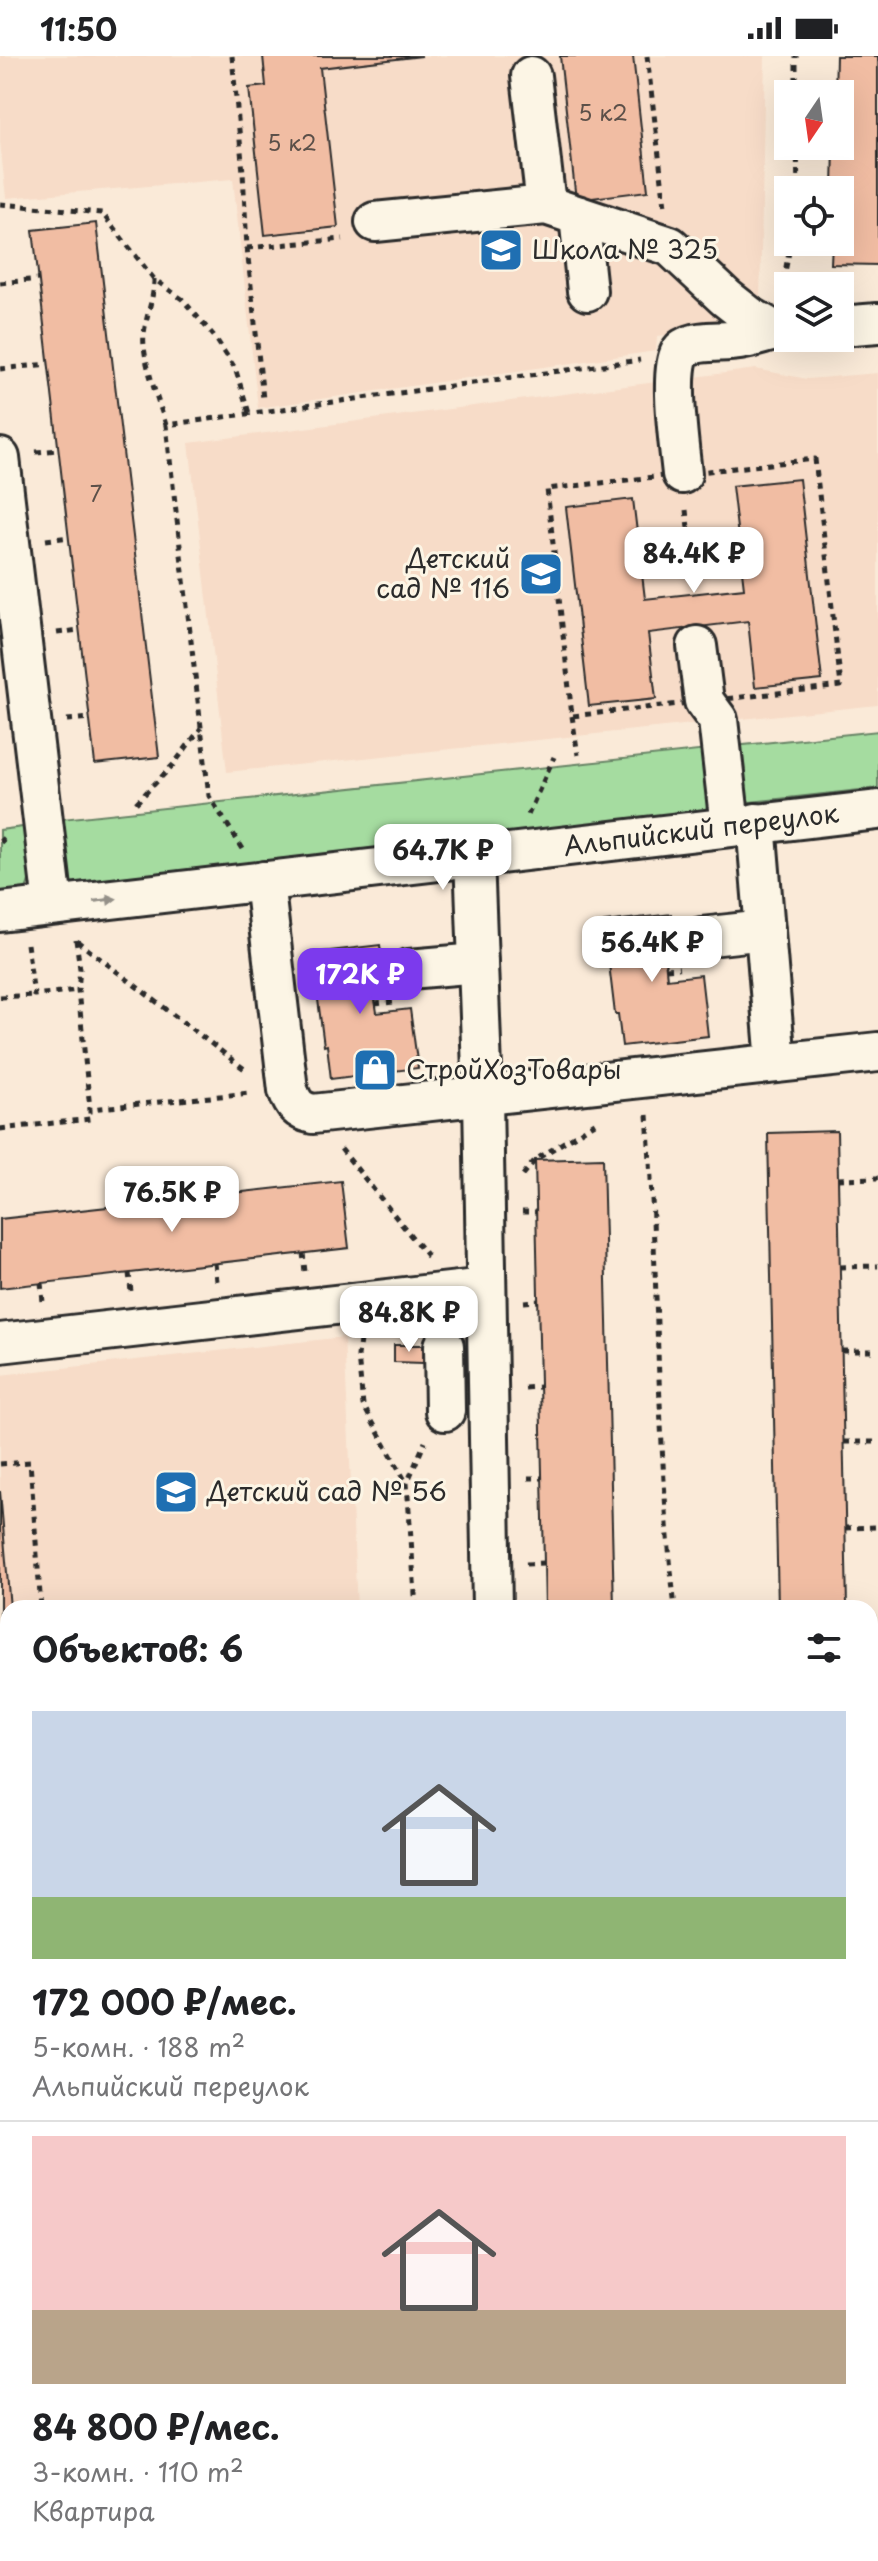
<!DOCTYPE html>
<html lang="ru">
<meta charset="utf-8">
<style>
:root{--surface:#fff;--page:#f6f6f6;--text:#202124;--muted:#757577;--line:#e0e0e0;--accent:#7c3aed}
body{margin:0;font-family:"Playpen Sans",sans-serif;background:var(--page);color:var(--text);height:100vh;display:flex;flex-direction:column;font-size:30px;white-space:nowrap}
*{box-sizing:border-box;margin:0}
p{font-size:26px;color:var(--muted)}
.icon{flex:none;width:44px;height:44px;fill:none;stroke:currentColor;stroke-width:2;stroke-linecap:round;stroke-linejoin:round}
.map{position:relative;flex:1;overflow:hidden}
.drawer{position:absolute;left:0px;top:1544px;width:878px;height:962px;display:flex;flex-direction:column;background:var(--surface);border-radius:24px 24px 0 0;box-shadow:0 8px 32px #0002}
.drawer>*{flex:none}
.needle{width:52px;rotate:193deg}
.buttons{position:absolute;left:774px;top:24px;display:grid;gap:16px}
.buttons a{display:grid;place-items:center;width:80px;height:80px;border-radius:0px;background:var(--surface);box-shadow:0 8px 32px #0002;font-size:40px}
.price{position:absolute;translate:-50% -68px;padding:0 18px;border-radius:16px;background:#fff;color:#222;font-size:26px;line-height:52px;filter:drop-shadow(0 2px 4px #0008)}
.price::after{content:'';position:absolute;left:50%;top:48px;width:24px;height:18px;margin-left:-12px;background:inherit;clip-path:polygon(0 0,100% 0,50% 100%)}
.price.current{background:var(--accent);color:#fff}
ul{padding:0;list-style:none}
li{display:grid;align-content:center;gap:16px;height:424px;padding:0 32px}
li+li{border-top:2px solid var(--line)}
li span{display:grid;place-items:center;height:248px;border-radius:0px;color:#555}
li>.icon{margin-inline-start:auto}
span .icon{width:144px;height:144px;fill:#fffc;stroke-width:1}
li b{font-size:34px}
h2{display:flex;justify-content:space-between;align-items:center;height:96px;padding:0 32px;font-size:34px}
.status{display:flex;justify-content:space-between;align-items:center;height:56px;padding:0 40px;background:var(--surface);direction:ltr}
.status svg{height:22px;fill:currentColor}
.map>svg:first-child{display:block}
.built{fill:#f7dcc8}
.green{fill:#a5dca0;stroke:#688466;stroke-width:2}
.building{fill:#f1bda3;stroke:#2b2b2b;stroke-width:2}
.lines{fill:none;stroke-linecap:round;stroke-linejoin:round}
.minor-casing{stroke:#2b2b2b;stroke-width:44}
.path{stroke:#2b2b2b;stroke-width:5;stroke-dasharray:6 6;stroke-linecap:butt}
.minor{stroke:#fcf5e5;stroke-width:38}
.oneway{fill:#949088}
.labels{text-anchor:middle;stroke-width:6;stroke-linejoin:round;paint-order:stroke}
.number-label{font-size:22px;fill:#5c5049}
.poi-label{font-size:26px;fill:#2b2b2b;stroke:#fcf5e5;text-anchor:start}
.street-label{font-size:26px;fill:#2b2b2b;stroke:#fcf5e5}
</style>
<div class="status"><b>11:50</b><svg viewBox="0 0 49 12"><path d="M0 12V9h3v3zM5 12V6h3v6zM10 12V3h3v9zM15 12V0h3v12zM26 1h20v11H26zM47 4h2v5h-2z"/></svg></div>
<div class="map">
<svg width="878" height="2505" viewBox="0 0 878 2505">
<rect width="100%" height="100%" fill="#faead8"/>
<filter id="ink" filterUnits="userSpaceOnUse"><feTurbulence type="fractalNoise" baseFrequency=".0125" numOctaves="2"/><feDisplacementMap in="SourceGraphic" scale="16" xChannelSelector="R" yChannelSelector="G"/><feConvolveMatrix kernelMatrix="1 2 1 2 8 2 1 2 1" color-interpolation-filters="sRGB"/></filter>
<g filter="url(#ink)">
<!-- built -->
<g class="built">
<polygon points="0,0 765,0 760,247 740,271 657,280 656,295 258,352 233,123 6,142 0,86"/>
<polygon points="756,313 807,323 878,317 878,649 227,716 189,387"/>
<polygon points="344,1281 357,1552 8,1552 8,1716 0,1717 0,1319"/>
</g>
<!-- green -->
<g class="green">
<polygon points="878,675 878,732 750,746 743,741 734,690"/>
<polygon points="707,694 711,749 704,754 72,827 65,814 52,764"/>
<path d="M 31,770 C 31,791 35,813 26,833 L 0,836 L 0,774 Z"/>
<rect x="870" y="1996" width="8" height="76"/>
</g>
<!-- building -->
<g class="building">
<polygon points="263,0 422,0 320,12 338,171 265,179 249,32 266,30"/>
<polygon points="560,0 633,0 648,135 576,144"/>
<polygon points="836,0 878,0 878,209 831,208 832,186 840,186 840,134 833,134 834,90 840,90 840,38 835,38"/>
<polygon points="96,167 159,701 95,708 33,174"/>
<polygon points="799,423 822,624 755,631 748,565 648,577 656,643 589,650 566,451 633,443 645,543 744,532 732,430"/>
<polygon points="671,858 676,902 665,903 667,923 701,919 708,980 622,990 618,958 615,958 604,866"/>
<polygon points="380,889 386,936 374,937 377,957 410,953 418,1012 331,1023 327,989 324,990 312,897"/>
<polygon points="837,1075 847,1552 778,1552 768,1077"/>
<polygon points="603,1102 614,1552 545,1552 535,1104"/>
<polygon points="341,1125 349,1192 0,1232 0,1163"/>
<polygon points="394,1289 424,1289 423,1307 394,1306"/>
<polygon points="0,1435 10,1552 8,1629 0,1630"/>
<polygon points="8,1791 8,1826 0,1827 0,1792"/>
<rect x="0" y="2258" width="8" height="57"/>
<polygon points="870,2309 878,2309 878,2406 870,2407"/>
<polygon points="0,2420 8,2420 8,2498 182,2498 182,2505 0,2505"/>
<polygon points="248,2498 660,2498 650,2505 249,2505"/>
</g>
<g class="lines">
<!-- minor casing -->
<g class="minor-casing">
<g id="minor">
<polyline points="531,20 546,149"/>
<polyline points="579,160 587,235"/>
<polyline points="375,166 546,149 670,190 726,242 749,260 775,275 788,274"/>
<polyline points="840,270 878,267"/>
<polyline points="0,402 53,849"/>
<path d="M 682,418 C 680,396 666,303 684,292 C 699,283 722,287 739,284 C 751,282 763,278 775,275"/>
<polyline points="697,590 704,645 718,664 730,770"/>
<polyline points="756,767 776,1007"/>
<polyline points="474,801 483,1041 492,1552"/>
<path d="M 264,825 L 288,1034 C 293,1048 298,1055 313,1058 L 878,996"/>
<polyline points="0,856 878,754"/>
<polyline points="701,881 765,874"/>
<polyline points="409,913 478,907"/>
<polyline points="0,1287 485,1232"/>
<polyline points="444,1290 445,1355"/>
<polyline points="0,1774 8,1774"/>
<polyline points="0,1870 8,1870"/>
<polyline points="870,1973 878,1973"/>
<polyline points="0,2023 8,2022"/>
<polyline points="0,2057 8,2056"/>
<polyline points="870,2093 878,2093"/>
<polyline points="870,2261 878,2261"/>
<polyline points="0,2377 8,2377"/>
<polyline points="864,2505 878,2502"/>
</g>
</g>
<!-- path -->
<g class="path">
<polyline points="232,0 243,116 247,192 263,343"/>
<polyline points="647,0 665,150"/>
<polyline points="796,38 796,0"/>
<polyline points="797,90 798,134"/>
<polyline points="0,148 102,157 154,223 182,243 214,280 235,312 249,357"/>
<polyline points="247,192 343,183"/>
<path d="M 154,223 C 154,243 146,259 144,278 C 141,301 159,346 166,369"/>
<polyline points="0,227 39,223"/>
<polyline points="781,236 791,186"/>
<polyline points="0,313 48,308"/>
<polyline points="36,396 58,394"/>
<polygon points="815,403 841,630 572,660 547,433"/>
<polyline points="686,454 690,489"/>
<polyline points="46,484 69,481"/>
<polyline points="57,577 79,574"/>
<polyline points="572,660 578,699"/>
<polyline points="67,664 90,662"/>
<polyline points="136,747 173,709 201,672"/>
<polyline points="528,759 554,701"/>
<polyline points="0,782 8,791"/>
<polyline points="243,793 209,740 166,369 640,304"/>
<polyline points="76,884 80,913 78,934 90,1053"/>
<polyline points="77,885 247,1015"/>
<polyline points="27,888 34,939 78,934"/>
<polyline points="666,913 679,912"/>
<polyline points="0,941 34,939"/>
<polyline points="375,948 393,946"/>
<path d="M 647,1059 C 659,1223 656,1389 675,1552"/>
<polyline points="0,1073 90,1063 90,1053 250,1037"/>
<polyline points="341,1093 428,1201"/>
<polyline points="523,1119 535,1104 595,1067"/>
<polyline points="838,1123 878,1122"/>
<polyline points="522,1156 537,1156"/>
<polyline points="303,1197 305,1216"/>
<polyline points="215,1207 217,1225"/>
<polyline points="840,1211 878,1210"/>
<polyline points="129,1217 131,1236"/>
<polyline points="41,1227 43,1246"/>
<polyline points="524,1246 539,1245"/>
<polyline points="360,1284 358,1300 363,1349 406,1426"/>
<polyline points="842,1295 878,1295"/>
<polyline points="525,1332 540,1331"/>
<polyline points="844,1386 878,1386"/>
<polyline points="0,1408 30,1406 41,1552"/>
<polyline points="528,1422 543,1422"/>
<polyline points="845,1472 878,1471"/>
<polyline points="526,1508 545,1507"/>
<polyline points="416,1552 407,1427 425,1386"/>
<polyline points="870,1562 878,1561"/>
<polyline points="870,1649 878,1649"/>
<polyline points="0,1665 8,1665"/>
<polyline points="870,1739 878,1738"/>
<polyline points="870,1826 878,1826"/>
<polyline points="0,1928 8,1922"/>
<polyline points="0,2102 8,2099"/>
<polyline points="0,2197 8,2197"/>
<polyline points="210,2498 211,2505"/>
</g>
<!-- minor -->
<use href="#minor" class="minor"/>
</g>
<!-- one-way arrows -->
<defs><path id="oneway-solid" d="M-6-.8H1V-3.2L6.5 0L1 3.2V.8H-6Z" transform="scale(2)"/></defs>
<use class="oneway" href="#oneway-solid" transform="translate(105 844) rotate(-7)"/>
</g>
<!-- icons -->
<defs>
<g id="school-square" transform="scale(2.3)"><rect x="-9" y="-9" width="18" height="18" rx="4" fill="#1f6fb2" stroke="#fcf5e5"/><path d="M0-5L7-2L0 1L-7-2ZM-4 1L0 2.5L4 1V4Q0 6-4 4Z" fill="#fff"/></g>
<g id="shop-square" transform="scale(2.3)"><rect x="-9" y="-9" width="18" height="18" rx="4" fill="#1f6fb2" stroke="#fcf5e5"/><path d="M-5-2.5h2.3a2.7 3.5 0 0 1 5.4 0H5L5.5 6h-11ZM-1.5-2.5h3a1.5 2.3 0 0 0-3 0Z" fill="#fff"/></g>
</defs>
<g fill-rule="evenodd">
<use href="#school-square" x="501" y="194"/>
<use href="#school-square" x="541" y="518"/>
<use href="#shop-square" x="375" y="1014"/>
<use href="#school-square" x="176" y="1436"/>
</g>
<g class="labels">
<!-- number labels -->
<g class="number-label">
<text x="603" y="65">5 к2</text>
<text x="292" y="95">5 к2</text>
<text x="96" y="446">7</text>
</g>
<!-- poi labels -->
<g class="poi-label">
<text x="532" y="203">Школа № 325</text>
<text x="510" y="512" text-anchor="end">Детский<tspan x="510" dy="30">сад № 116</tspan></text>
<text x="406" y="1023">СтройХозТовары</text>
<text x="207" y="1445">Детский сад № 56</text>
</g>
<!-- street labels -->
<g class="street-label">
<text transform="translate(701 774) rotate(-7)" y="9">Альпийский переулок</text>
</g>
</g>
</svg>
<div class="buttons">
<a><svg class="needle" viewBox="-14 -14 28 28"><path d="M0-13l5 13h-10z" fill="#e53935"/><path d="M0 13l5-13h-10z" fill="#757577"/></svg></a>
<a><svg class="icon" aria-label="locate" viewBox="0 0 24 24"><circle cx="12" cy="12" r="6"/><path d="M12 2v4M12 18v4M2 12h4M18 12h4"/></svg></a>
<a><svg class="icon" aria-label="layers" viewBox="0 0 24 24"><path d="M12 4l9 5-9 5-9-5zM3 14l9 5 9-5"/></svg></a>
</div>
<b class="price" style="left:694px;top:539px">84.4K ₽</b>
<b class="price" style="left:443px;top:836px">64.7K ₽</b>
<b class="price" style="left:652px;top:928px">56.4K ₽</b>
<b class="price current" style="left:360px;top:960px">172K ₽</b>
<b class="price" style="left:172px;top:1178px">76.5K ₽</b>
<b class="price" style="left:409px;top:1298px">84.8K ₽</b>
<section class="drawer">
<h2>Объектов: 6<svg class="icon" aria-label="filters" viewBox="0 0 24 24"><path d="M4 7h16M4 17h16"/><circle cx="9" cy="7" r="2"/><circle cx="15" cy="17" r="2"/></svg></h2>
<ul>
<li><span style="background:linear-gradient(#c9d6e8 75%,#8fb573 0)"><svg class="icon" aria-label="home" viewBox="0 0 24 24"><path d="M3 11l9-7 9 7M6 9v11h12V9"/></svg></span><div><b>172 000 ₽/мес.</b><p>5-комн. · 188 m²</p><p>Альпийский переулок</p></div></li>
<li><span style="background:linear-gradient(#f6c9c9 70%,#b9a48a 0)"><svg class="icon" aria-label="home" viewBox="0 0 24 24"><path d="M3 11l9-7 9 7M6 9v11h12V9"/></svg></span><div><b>84 800 ₽/мес.</b><p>3-комн. · 110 m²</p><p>Квартира</p></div></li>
</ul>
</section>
</div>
